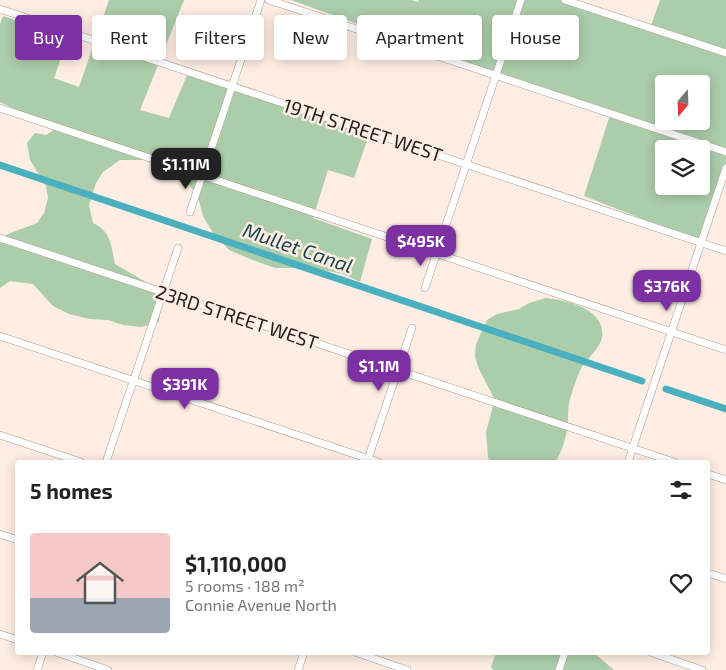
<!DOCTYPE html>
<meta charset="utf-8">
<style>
:root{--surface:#fff;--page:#f6f6f6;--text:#222;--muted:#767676;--line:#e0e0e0;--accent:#7c30a2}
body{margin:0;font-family:"Exo 2",sans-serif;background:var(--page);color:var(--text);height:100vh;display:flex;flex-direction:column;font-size:19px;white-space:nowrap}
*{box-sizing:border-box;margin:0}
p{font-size:16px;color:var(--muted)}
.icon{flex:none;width:28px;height:28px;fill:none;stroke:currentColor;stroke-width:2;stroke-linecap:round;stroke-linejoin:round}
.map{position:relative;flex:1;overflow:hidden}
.drawer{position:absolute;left:15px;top:460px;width:695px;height:195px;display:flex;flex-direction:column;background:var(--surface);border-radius:5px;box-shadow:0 2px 12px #0003}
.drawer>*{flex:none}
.hud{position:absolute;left:15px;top:15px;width:696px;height:45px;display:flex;gap:10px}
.needle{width:32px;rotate:199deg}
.controls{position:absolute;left:655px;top:75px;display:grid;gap:10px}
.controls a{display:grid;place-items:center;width:55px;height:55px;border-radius:5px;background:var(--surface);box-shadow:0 2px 12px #0003;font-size:25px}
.price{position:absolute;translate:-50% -42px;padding:0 11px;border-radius:10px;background:var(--accent);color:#fff;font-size:16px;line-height:32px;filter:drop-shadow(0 1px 2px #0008)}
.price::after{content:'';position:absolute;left:50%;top:30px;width:15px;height:11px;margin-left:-8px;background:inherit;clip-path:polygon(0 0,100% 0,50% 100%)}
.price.active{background:#222;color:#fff}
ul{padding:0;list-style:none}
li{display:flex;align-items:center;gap:15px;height:125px;padding:0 15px}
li+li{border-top:1px solid var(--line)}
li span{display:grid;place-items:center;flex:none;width:140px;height:100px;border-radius:5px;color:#555}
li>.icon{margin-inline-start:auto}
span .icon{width:60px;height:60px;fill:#fffc;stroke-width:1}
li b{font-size:21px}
h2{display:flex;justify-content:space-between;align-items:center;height:60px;padding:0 15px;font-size:21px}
.chip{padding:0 18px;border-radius:5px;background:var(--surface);box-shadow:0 2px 12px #0003;font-size:18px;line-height:45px}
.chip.active{background:var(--accent);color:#fff}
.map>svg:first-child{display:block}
.green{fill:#abcdaa;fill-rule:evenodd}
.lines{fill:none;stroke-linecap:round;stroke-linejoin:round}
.canal{stroke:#4ab0bf;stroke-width:7}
.minor-casing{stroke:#ad9d93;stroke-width:8}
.minor{stroke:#fff;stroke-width:7}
.labels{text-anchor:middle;stroke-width:5;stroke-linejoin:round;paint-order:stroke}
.street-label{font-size:19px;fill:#26201c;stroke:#feede2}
.water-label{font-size:20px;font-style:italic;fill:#18464d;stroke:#feede2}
</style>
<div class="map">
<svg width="726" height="670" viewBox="0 0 726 670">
<rect width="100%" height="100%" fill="#feede2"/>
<!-- green -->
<g class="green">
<path d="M 109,0 L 184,0 L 140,110 L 169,118 L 187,75 L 232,88 L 369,135 L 354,178 L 328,170 L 313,218 L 372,239 L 360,282 L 343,274 L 307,267 L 294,268 L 275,268 L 250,259 L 229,250 L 213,233 L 203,216 L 199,201 L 193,190 L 182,173 L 170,165 L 145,160 L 120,160 L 103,172 L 96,183 L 89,205 L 93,223 C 112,232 111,246 115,264 L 151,285 L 161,302 L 159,322 L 141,327 L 123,325 L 108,320 L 89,319 L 69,314 L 53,306 L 33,284 L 10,281 L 0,288 L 0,239 L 8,234 L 37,223 L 44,213 L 48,198 L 46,186 L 30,160 L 27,143 L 35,133 L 46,135 L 55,129 L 0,102 L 0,24 L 3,16 L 68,38 L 54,78 L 79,87 Z"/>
<path d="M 291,0 L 411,0 L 418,2 L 419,0 L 567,0 L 650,28 L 660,0 L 726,0 L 726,164 L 699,241 L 584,196 L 610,115 ZM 664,84 L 701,84 L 701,121 L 664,121 ZM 664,149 L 701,149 L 701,186 L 664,186 Z"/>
<path d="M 546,298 C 566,300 607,309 602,338 C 599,349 588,358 582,367 C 577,376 573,389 570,399 C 567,409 569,420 567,430 C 565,441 561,454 555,462 L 492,462 L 488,458 L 486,432 L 492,410 L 494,398 L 479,369 L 475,357 L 476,344 L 487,320 L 497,314 L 519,309 L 529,303 Z"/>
<polygon points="593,652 614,670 493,670 491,667 496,653"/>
</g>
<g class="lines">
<!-- canal -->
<g class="canal">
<polyline points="0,165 642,381"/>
<polyline points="666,389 726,409"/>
</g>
<!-- minor casing -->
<g class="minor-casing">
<g id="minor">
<polyline points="269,0 726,152"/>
<polyline points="565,0 726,53"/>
<polyline points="0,9 726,251"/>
<polyline points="0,108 726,350"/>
<polyline points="190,212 261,0"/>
<polyline points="0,238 674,462"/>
<polyline points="425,288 521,0"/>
<polyline points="0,336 378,462"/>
<polyline points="0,435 81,462"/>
<polyline points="106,462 178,248"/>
<polyline points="367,462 412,328"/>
<polyline points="628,462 726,168"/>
<polyline points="708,474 726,480"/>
<polyline points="0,534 18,540"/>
<polyline points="708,573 726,579"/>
<polyline points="0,634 18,640"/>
<polyline points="56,652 108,670"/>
<polyline points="355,652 407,670"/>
<polyline points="650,652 702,670"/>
<polyline points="37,670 43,652"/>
<polyline points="298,670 304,652"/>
<polyline points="559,670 565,652"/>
</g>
</g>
<!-- minor -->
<use href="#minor" class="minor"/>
</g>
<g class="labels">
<!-- street labels -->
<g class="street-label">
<text transform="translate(363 130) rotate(18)" y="7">19TH STREET WEST</text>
<text transform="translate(237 317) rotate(18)" y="7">23RD STREET WEST</text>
</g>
<!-- water labels -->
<g class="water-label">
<text transform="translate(298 248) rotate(19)" y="7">Mullet Canal</text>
</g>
</g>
</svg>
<div class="controls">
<a><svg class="needle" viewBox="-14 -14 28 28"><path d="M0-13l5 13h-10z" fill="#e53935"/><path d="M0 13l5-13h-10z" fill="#767676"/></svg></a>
<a><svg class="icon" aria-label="layers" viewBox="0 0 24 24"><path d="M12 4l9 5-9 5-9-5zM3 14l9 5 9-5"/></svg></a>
</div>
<b class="price active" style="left:186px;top:190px">$1.11M</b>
<b class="price" style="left:421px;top:267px">$495K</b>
<b class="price" style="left:667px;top:312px">$376K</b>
<b class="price" style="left:379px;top:392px">$1.1M</b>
<b class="price" style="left:185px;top:410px">$391K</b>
<div class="hud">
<a class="chip active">Buy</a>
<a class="chip">Rent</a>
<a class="chip">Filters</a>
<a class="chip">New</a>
<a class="chip">Apartment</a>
<a class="chip">House</a>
</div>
<section class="drawer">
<h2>5 homes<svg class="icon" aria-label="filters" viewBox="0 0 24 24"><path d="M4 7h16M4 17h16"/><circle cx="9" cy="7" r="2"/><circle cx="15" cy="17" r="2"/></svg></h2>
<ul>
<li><span style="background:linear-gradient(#f6c9c9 65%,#9aa5b1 0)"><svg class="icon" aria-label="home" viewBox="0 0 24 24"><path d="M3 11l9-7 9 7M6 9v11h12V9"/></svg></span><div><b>$1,110,000</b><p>5 rooms · 188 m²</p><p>Connie Avenue North</p></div><svg class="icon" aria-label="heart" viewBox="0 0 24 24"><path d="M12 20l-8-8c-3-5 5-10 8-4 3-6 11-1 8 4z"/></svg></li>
</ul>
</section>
</div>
